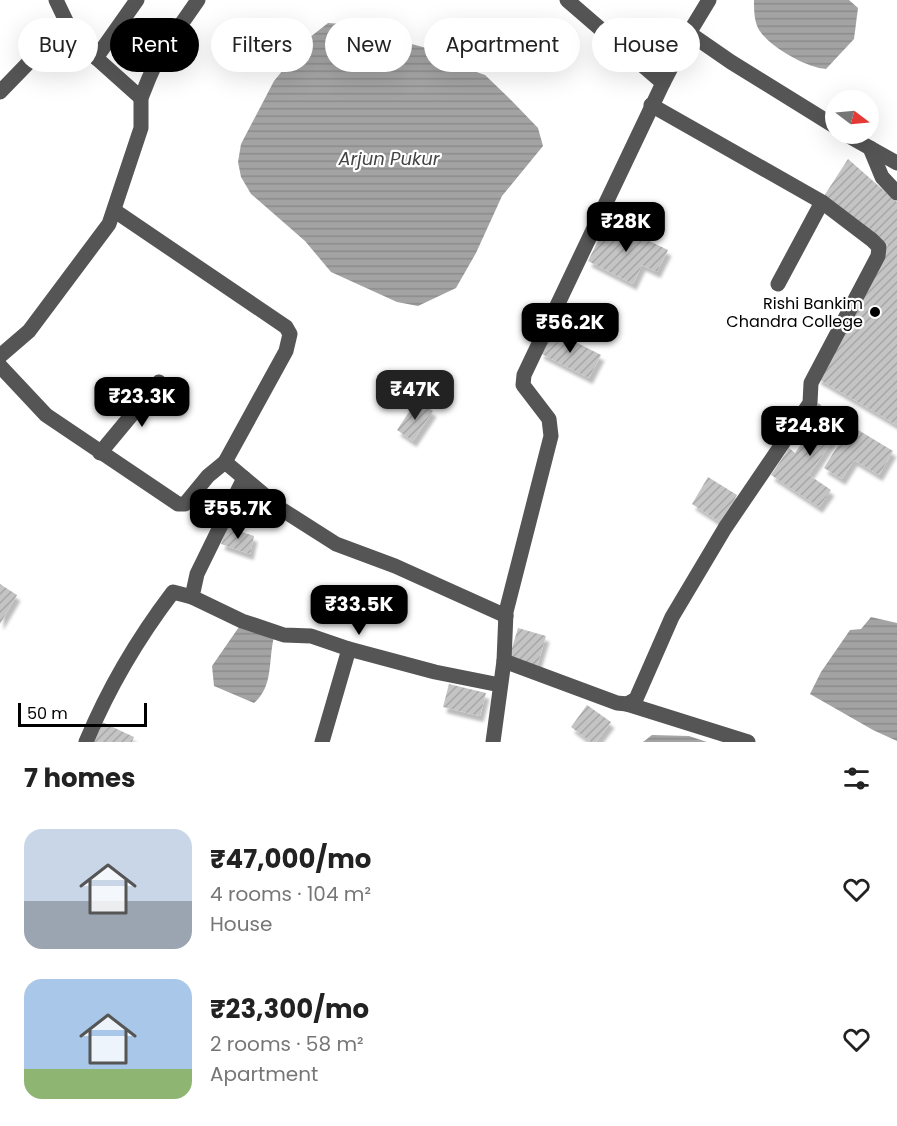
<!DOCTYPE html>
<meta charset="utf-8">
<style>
:root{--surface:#fff;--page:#f6f6f6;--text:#222;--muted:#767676;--accent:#000}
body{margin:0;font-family:Poppins,sans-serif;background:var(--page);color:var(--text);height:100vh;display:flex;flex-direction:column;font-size:22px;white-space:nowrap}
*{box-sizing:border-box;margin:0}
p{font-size:20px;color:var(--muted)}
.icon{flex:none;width:33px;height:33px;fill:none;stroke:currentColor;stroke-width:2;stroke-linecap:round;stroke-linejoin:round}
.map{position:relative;height:742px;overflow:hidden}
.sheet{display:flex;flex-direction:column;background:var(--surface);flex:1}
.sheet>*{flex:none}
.hud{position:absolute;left:18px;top:18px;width:861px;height:54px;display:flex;gap:12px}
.needle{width:39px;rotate:106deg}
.controls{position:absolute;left:825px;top:90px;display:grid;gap:12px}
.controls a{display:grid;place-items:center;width:54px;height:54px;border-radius:50%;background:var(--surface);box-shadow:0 6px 24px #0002;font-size:30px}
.scale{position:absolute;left:18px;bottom:15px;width:129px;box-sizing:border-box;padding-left:6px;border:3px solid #000;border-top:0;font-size:16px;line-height:21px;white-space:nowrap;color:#000;-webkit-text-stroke:4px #fff;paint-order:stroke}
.price{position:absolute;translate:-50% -51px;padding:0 14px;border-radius:12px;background:var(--accent);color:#fff;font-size:20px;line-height:39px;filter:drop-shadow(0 2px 3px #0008)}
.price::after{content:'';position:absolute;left:50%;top:36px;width:18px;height:14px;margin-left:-9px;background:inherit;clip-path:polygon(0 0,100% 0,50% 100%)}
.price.current{background:#222;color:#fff}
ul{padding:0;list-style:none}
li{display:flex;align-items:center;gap:18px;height:150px;padding:0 24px}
li span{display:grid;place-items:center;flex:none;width:168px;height:120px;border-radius:18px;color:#555}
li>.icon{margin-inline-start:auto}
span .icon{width:72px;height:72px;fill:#fffc;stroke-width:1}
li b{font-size:26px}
h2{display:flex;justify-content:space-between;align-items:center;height:72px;padding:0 24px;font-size:26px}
.pill{padding:0 21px;border-radius:27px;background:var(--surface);box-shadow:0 6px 24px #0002;font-size:21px;line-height:54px}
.pill.current{background:var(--accent);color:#fff}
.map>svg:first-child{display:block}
.water{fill:url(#water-rules)}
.building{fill:url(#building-hatch);filter:url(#shadow)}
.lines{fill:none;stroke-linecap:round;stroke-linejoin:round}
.minor{stroke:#555;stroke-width:15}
.poi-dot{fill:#000;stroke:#fff;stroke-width:2}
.labels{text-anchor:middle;stroke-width:4.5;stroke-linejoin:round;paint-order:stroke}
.poi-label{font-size:16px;fill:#000;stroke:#fff;text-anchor:end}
.water-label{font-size:18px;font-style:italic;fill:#444;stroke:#fff}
</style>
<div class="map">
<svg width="897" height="742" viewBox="0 0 897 742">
<defs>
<pattern id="water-rules" width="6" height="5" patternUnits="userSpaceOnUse" patternTransform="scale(1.5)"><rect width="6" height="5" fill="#a3a3a3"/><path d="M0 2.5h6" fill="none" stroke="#8b8b8b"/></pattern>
<pattern id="building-hatch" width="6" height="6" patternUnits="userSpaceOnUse" patternTransform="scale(1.5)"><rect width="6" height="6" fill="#c4c4c4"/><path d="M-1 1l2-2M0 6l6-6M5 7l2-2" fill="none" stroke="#a7a7a7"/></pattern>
<filter id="shadow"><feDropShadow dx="3.5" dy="6" stdDeviation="1.5" flood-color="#0004"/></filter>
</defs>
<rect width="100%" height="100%" fill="#fff"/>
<!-- water -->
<g class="water">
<path d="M 754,0 L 849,0 L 858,8 L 854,39 L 826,69 C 807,68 767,46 758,28 C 754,20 754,9 754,0 Z"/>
<polygon points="328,23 369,26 400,41 453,55 471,70 485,75 512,101 538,128 543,146 502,196 476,253 456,288 418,306 397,302 331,272 305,241 251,194 241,177 238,162 241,144 274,81 309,38"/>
<polygon points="871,617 897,623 897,741 873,730 810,694 821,672 850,630 861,629"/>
<path d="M 241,624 L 274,637 C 268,660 274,686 254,703 L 214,686 L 212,666 Z"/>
<polygon points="652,735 689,736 707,742 643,742"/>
</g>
<!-- building -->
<g class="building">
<polygon points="848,159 897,202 897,425 817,378 888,245 824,196"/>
<polygon points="608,221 668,250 657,272 642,265 633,284 588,261"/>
<polygon points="552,330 601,355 589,378 540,353"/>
<polygon points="417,400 433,411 413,441 397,430"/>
<polygon points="818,403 845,422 809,475 831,490 819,507 771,475 789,448 795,453 813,427 805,422"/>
<polygon points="850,425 893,451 879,475 854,460 842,479 824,468"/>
<polygon points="708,477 737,495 720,522 692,504"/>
<polygon points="227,527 254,536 250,554 221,544"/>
<polygon points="0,584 17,595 0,624"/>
<polygon points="518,628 546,636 537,666 509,658"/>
<polygon points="449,684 486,693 480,716 443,707"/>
<polygon points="587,705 611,722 596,742 591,742 571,727"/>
<polygon points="102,722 134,737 132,742 92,742"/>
</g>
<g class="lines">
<!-- minor -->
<g class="minor">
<polyline points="56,0 67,23 84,47 141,98"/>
<polyline points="689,33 709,0"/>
<polyline points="96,58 137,0"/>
<polyline points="663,83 689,33 731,62 836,127"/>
<polyline points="0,92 67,23"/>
<polyline points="845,134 897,163"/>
<polyline points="870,148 882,177 897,193"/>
<polyline points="115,211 286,327 290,334 286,351 225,462 281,509 336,544 395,566 506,616"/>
<polyline points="778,284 822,202"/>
<polyline points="0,356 29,331 109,224 141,128 141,98 149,78 159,56 198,0"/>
<polyline points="0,366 46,415 178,504 185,504 208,476 225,462"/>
<polyline points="100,453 159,382"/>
<polyline points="244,478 197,574 192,597 242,621 284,635 311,636 349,649 322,742"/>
<polyline points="349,649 435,672 500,685"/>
<polyline points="504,661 617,703 627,704 636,699 672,617 725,528 810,403 811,383 878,256 879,247 872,240 822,202 651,105"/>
<polyline points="627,704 748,742"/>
<path d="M 86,742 C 108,689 138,638 173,592 L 192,597"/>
<polyline points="493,742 504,661 506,612 551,436 549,419 523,385 524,375 663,83 567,0"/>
</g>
</g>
<!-- markers -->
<circle class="poi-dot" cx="875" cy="312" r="6"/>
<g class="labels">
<!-- poi labels -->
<g class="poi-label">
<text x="863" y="309">Rishi Bankim<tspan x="863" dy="18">Chandra College</tspan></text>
</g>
<!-- water labels -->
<g class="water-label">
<text x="389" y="165">Arjun Pukur</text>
</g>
</g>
</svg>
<div class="controls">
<a><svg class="needle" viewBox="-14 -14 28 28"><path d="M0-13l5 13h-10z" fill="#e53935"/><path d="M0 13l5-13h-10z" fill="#767676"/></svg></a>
</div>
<div class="scale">50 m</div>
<b class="price" style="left:626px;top:253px">₹28K</b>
<b class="price" style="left:570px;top:354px">₹56.2K</b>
<b class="price current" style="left:415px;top:421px">₹47K</b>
<b class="price" style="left:142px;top:428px">₹23.3K</b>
<b class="price" style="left:810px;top:457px">₹24.8K</b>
<b class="price" style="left:238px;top:540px">₹55.7K</b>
<b class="price" style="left:359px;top:636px">₹33.5K</b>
<div class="hud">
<a class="pill">Buy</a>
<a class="pill current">Rent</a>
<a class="pill">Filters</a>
<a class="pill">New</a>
<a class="pill">Apartment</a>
<a class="pill">House</a>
</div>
</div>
<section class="sheet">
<h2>7 homes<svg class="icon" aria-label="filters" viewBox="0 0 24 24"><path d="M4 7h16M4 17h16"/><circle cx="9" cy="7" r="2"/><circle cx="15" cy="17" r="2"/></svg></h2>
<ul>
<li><span style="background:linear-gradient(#c9d6e8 60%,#9aa5b1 0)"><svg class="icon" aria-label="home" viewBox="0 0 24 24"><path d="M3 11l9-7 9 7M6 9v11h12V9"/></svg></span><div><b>₹47,000/mo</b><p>4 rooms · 104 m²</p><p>House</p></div><svg class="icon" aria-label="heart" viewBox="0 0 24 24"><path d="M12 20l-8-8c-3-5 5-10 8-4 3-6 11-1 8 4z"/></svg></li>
<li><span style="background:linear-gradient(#a9c7e8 75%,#8fb573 0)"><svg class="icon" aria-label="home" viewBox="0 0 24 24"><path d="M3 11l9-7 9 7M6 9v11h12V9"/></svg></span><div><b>₹23,300/mo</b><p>2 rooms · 58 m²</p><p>Apartment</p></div><svg class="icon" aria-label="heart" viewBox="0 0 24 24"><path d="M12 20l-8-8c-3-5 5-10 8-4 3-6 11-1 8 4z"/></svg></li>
</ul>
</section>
